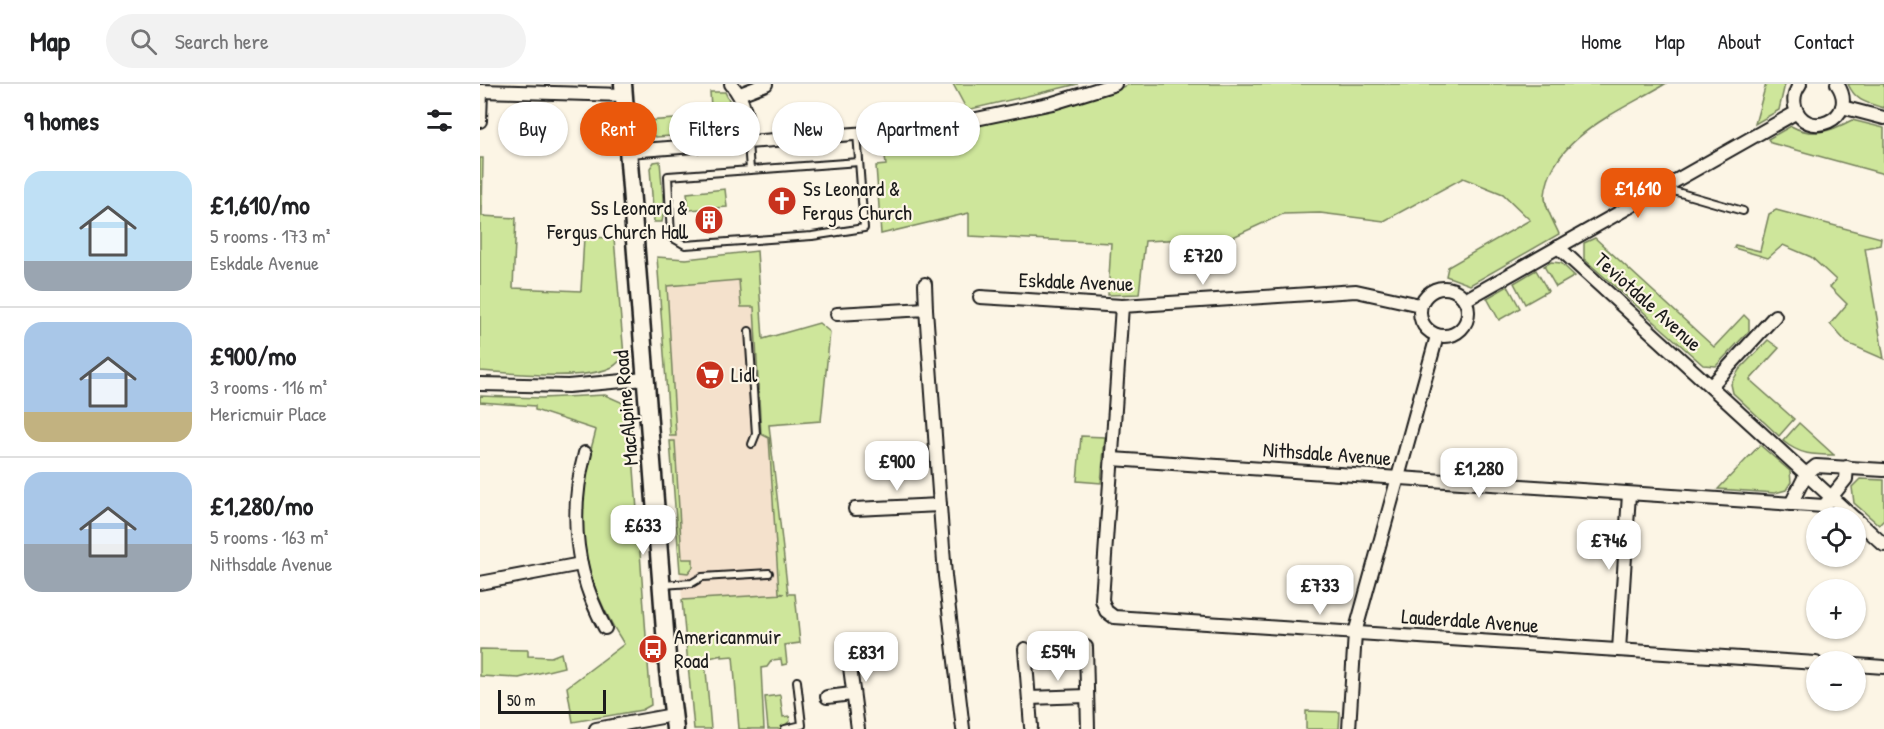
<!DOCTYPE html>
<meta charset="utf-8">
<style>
:root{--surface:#fff;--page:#f2f2f2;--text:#202124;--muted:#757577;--line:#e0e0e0;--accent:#ea580c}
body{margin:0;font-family:"Patrick Hand",sans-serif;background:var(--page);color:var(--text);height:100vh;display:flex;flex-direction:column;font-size:22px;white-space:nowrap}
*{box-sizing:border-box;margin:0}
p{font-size:20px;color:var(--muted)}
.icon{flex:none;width:33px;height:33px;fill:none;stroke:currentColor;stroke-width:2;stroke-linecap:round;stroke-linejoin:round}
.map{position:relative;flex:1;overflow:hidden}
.panel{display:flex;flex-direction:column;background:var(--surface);width:480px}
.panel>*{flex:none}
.top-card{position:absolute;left:18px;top:18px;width:570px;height:54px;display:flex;gap:12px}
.fabs{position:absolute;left:1326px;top:423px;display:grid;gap:12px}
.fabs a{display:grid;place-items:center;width:60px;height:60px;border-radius:50%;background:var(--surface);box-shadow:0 2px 4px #0004;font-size:30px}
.scale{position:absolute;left:18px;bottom:15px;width:108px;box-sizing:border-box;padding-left:6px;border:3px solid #1c1c1c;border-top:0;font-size:16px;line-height:21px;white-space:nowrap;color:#1c1c1c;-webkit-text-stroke:4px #fcf5e5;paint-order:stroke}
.price{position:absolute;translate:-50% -51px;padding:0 14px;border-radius:12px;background:#fff;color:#222;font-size:20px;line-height:39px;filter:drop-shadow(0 2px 3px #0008)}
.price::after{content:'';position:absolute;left:50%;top:36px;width:18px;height:14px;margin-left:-9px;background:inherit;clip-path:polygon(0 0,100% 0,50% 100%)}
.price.current{background:var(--accent);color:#fff}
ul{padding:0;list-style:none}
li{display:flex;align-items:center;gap:18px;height:150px;padding:0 24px}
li+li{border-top:2px solid var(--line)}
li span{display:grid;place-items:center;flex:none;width:168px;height:120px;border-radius:18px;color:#555}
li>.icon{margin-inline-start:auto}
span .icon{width:72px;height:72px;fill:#fffc;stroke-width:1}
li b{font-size:26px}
h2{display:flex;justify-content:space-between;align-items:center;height:72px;padding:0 24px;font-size:26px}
.chip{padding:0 21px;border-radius:27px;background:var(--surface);box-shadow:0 2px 4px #0004;font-size:21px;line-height:54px}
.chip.current{background:var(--accent);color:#fff}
header{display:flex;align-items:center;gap:36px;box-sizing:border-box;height:84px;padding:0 30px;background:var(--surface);border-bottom:2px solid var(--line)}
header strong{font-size:28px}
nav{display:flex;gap:33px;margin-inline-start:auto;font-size:21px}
.search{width:420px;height:54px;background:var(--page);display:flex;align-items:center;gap:15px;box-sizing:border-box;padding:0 21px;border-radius:33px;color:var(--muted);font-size:22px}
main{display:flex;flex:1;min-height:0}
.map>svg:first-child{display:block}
.built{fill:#f4e1cc}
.green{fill:#cee69b;stroke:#75815c;stroke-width:1.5}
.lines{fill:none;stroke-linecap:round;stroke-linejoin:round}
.lane-casing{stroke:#1c1c1c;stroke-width:10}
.street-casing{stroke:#1c1c1c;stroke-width:16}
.secondary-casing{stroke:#1c1c1c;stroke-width:21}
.lane{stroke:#fcf5e5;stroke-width:6}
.street{stroke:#fcf5e5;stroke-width:12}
.secondary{stroke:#fcf5e5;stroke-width:16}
.labels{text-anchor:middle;stroke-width:4.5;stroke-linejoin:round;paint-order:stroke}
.poi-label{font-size:21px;fill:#1c1c1c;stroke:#fcf5e5;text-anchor:start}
.street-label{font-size:21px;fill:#1c1c1c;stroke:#fcf5e5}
</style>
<header>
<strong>Map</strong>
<div class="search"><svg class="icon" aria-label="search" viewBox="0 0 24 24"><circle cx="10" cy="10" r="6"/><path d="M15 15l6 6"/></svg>Search here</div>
<nav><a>Home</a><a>Map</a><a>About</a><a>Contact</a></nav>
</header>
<main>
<section class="panel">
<h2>9 homes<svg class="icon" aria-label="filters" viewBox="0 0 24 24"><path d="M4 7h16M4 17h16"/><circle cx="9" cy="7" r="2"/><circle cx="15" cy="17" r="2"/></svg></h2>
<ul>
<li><span style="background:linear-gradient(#bfe0f5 75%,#9aa5b1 0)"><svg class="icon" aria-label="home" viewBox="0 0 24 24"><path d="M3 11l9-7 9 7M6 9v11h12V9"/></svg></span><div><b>£1,610/mo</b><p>5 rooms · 173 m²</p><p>Eskdale Avenue</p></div></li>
<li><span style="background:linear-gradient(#a9c7e8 75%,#c2b280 0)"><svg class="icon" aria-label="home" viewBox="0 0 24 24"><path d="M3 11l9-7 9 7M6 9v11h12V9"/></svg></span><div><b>£900/mo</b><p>3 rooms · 116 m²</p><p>Mericmuir Place</p></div></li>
<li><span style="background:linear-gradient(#a9c7e8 60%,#9aa5b1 0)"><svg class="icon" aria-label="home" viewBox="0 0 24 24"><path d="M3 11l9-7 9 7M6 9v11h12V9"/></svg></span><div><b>£1,280/mo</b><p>5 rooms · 163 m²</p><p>Nithsdale Avenue</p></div></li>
</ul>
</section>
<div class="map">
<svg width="1404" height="645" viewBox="0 0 1404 645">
<rect width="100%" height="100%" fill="#fcf5e5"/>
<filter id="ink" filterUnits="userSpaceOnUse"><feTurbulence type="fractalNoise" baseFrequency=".0167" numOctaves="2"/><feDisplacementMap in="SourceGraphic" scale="12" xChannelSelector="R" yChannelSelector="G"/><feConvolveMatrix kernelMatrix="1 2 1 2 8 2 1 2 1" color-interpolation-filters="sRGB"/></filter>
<g filter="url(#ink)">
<!-- built -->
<polygon class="built" points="277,167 289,341 308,510 202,516 177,173 206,175"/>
<!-- green -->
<g class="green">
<polygon points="473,0 598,0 487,26"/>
<path d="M 651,0 L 1185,0 C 1141,27 1071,53 1065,111 C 1064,123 1075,140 1079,150 L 990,201 L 966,192 L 968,183 L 1050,136 L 1023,110 L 983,94 L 904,137 L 840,129 L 803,130 L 753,153 L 665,157 L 659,210 L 628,211 L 631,159 L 489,152 L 489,129 L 401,150 L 396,82 L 406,81 L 404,64 L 395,64 L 395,61 L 417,59 L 417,52 C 497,43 575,27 651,0 Z"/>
<polygon points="1286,0 1305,0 1299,26 1275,40"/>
<path d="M 1368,0 L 1404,0 L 1404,24 C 1387,19 1376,18 1368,0 Z"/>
<polygon points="230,8 245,8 256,30 258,41 252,48 176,53 170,50 166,37 224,33 231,23"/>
<path d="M 1372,36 L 1404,44 L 1404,90 L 1291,59 L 1288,55 L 1311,42 C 1333,54 1351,47 1372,36 Z"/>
<path d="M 0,74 L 3,74 L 2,132 L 36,134 L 33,204 L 101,207 L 104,153 L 134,154 L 144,272 C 140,276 136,282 130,284 C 100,297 34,289 0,287 Z"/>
<polygon points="180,77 184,127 182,138 174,138 170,84 174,78"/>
<polygon points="245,105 247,123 209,126 207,109"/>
<polygon points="1296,126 1401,154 1400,161 1385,164 1404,275 1367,259 1350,240 1367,220 1350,203 1356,196 1331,173 1303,161 1288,174 1254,164 1255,161 1280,167 1289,130"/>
<polygon points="1115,154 1234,263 1264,231 1269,236 1269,247 1236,282 1223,281 1104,175 1104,159"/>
<polygon points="277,167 283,255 339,239 350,248 341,337 289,341 308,510 315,510 320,559 305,561 307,580 302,581 301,575 292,576 287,583 281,584 284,645 259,645 253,572 242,573 242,571 225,575 231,645 214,645 202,516 304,510 299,509 289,354 281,350 274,223 261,223 259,196 187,202 196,352 190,352 177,173 206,175"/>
<polygon points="1071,178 1081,179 1095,192 1076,203 1064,182"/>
<polygon points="1056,186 1068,207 1045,220 1034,199"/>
<polygon points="1028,202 1040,224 1019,236 1007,214"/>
<polygon points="1288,256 1299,264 1270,296 1314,335 1299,352 1253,309 1251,300 1259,286"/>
<path d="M 125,311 L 141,318 L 150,329 L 171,621 L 162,626 L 93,638 L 87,603 L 144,560 C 115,515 96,464 101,410 C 103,389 111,367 116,346 L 55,326 L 55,322 L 0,318 L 0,312 L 62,314 Z"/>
<path d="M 1319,339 L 1354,371 L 1355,371 C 1333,371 1320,371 1303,357 Z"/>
<polygon points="601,352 625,353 621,399 597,397"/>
<polygon points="190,357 195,357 202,475 213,475 213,483 208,489 200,488"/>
<polygon points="1280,361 1310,387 1311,398 1306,406 1295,409 1238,405"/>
<polygon points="1380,395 1404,396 1404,436 1399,441 1374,419 1372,403"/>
<polygon points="0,565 48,566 48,572 71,573 81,569 84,583 39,594 0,592"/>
<polygon points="300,611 303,633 309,632 310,637 300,645 288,645 285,613"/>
<polygon points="826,627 860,628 859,645 826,645"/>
</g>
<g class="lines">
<!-- lane casing -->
<g class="lane-casing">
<g id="lane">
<polyline points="377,49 384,144 332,152 205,161 191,153 188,92 379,78"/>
<polyline points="268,58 270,86"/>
<polyline points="1183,104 1263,127"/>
<polyline points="269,247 276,350 272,360"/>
<polyline points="182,501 212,499 222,493 289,489"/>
<polyline points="305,645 322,641 317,597"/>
</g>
</g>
<!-- street casing -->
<g class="street-casing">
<g id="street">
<path d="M 251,0 C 266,17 267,35 268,57"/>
<path d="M 1320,0 C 1315,7 1313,14 1315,22 C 1324,58 1381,35 1357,0"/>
<polyline points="0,7 144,11"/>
<polyline points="260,10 286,0"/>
<polyline points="1362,23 1404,34"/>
<polyline points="0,37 1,7"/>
<polyline points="148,67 453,44 573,19 635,0"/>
<polyline points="1078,163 1374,434"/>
<polyline points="445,200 446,225"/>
<circle cx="964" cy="228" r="24"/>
<polyline points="500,213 642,222 876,207 940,221"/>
<polyline points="985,216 1317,28"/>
<polyline points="642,222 622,516 626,527 634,533 1336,579"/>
<polyline points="357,230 446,225 465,492 483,645"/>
<polyline points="0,300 88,302 165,295"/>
<polyline points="1231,302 1295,232"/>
<path d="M 105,369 C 89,429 95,489 125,544"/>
<polyline points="632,375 1344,422 1366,395 1367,383"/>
<polyline points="1311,420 1326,390 1336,382 1404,386"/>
<polyline points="375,425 460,421"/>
<polyline points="1376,435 1404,461"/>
<polyline points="0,499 101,480"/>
<polyline points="367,560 378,645"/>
<polyline points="606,563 608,645"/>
<polyline points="545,565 551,643"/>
<polyline points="1139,566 1149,410"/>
<polyline points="1376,581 1404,583"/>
<polyline points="347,613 372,610"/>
<polyline points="549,614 607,612"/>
<polyline points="116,645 193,631"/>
<polyline points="869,645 875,549 957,252"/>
</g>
</g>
<!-- secondary casing -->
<g class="secondary-casing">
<polyline id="secondary" points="143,0 188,586 195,645"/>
</g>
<!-- lane -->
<use href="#lane" class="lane"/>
<!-- street -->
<use href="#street" class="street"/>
<!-- secondary -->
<use href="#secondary" class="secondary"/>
</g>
</g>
<!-- icons -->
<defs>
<g id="church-disc" transform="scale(1.5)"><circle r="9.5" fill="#c8321e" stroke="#fcf5e5"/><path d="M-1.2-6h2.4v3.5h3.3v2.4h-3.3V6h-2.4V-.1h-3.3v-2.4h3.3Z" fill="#fff"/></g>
<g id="building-disc" transform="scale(1.5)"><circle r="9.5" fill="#c8321e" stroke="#fcf5e5"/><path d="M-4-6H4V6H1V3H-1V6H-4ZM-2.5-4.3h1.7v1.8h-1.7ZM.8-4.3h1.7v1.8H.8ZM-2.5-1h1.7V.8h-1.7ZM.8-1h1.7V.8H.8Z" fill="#fff"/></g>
<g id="supermarket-disc" transform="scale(1.5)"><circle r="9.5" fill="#c8321e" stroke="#fcf5e5"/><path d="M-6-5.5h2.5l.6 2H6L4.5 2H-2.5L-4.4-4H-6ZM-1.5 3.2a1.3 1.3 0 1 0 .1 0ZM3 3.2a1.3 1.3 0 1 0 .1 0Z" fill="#fff"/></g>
<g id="bus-disc" transform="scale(1.5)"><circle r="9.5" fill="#c8321e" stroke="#fcf5e5"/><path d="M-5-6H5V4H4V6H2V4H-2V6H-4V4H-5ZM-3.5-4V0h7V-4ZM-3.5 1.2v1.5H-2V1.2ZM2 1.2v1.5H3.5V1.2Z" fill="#fff"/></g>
</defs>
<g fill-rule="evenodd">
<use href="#church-disc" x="302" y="117"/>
<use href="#building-disc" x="229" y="136"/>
<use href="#supermarket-disc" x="230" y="291"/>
<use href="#bus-disc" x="173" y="565"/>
</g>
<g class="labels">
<!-- poi labels -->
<g class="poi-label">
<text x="323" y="112">Ss Leonard &amp;<tspan x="323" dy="24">Fergus Church</tspan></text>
<text x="208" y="131" text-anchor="end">Ss Leonard &amp;<tspan x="208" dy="24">Fergus Church Hall</tspan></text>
<text x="251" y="298">Lidl</text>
<text x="194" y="560">Americanmuir<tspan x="194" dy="24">Road</tspan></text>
</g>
<!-- street labels -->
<g class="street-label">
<text transform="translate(596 198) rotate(2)" y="7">Eskdale Avenue</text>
<text transform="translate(1168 218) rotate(42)" y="7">Teviotdale Avenue</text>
<text transform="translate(146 324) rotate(-95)" y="7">MacAlpine Road</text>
<text transform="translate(847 370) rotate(4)" y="7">Nithsdale Avenue</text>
<text transform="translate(990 537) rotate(4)" y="7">Lauderdale Avenue</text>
</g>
</g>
</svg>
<div class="fabs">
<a><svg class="icon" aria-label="locate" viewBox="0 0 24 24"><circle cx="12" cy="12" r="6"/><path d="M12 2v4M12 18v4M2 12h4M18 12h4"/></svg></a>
<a>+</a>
<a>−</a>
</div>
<div class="scale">50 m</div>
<b class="price current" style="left:1158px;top:135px">£1,610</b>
<b class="price" style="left:723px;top:202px">£720</b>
<b class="price" style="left:417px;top:408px">£900</b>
<b class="price" style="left:999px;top:415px">£1,280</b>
<b class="price" style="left:163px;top:472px">£633</b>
<b class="price" style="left:1129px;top:487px">£746</b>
<b class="price" style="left:840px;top:532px">£733</b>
<b class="price" style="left:578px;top:598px">£594</b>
<b class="price" style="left:386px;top:599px">£831</b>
<div class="top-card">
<a class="chip">Buy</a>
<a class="chip current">Rent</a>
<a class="chip">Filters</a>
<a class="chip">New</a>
<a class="chip">Apartment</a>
</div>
</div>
</main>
